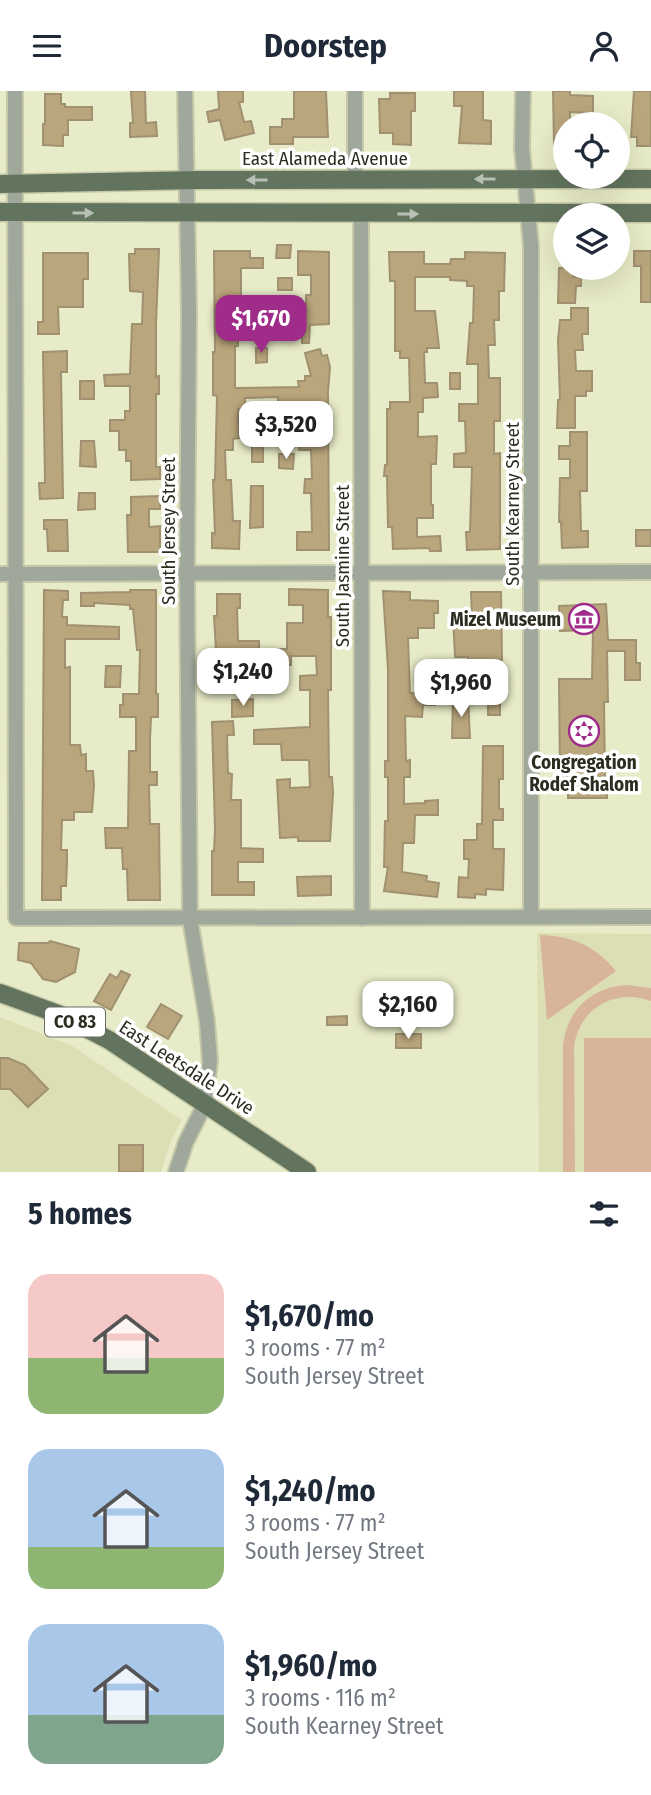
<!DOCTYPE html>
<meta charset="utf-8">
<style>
:root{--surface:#fff;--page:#f6f6f7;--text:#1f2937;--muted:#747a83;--accent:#9f2c88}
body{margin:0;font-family:"Fira Sans Condensed",sans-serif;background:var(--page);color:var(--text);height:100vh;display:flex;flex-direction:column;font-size:26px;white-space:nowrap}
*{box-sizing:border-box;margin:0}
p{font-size:23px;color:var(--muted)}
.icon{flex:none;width:38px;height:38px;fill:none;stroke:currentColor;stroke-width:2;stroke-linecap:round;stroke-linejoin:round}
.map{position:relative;height:1081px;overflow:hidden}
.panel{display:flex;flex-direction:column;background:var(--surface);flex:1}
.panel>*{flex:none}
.fabs{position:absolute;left:553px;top:21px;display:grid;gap:14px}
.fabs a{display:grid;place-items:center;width:77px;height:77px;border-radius:50%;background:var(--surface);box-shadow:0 7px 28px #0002;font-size:35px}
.price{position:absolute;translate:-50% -60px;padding:0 16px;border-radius:14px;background:#fff;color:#222;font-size:23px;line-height:46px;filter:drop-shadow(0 2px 4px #0008)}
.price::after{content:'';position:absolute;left:50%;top:42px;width:21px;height:16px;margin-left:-10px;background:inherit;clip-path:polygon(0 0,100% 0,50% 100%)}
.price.on{background:var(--accent);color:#fff}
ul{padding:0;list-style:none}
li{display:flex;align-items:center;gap:21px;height:175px;padding:0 28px}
li span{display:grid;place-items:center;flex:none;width:196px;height:140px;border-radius:21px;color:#555}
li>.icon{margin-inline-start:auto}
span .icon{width:84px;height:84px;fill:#fffc;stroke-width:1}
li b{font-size:30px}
h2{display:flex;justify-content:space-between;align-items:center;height:84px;padding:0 28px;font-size:30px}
header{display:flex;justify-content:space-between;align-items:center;height:91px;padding:0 28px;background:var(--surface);font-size:32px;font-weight:700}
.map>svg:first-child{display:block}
.built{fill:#dcdfb4}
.green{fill:#d7b49a}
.building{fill:#baa67c;stroke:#a09171;stroke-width:2}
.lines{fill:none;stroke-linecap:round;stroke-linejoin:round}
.minor-casing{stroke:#c6c9a9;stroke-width:18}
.major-casing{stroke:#c6c9a9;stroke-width:21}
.minor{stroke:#9fa89b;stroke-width:14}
.major{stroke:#62745d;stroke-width:18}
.oneway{fill:#b8c0b6}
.labels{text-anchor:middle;stroke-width:7;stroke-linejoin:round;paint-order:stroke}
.shield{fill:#fff;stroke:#6b6c63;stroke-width:2}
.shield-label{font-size:18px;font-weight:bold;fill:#2c2d20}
.street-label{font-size:19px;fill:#2c2d20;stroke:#fff}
.poi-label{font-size:19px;font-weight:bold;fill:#2c2d20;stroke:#fff;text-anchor:end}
</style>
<header><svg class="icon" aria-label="menu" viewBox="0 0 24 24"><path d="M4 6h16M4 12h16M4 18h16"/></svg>Doorstep<svg class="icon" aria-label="person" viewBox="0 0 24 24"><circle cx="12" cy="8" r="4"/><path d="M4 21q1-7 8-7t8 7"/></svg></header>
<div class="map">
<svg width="651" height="1081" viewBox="0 0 651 1081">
<rect width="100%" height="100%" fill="#e8ebc7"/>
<!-- built -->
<g class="built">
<polygon points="537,842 651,843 651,1081 539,1081"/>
<polygon points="0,926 72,955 182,1029 171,1049 161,1081 0,1081"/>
</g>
<!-- green -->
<g class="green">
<path d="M 540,844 C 573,845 595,855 616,880 L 547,929 Z"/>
<path d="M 627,894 L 651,897 L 651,910 C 615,897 579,917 574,956 L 575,1081 L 563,1081 L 563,956 C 566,920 591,896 627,894 Z"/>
<rect x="584" y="947" width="67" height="134"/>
</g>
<!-- building -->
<g class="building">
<polygon points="131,0 145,0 146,32 156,31 157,45 130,46 130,32 133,32"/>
<polygon points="218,0 243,0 243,11 239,11 244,31 251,30 254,42 225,49 220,29 209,31 207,21 219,18"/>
<polygon points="294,0 326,0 328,46 293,46 293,53 270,53 270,36 282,36 282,28 294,28"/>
<polygon points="454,0 483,0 483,29 491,30 491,53 459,52 462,15 454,15"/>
<polygon points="553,0 570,0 570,4 593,5 593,22 570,21 570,33 565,33 565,53 554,53"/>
<polygon points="634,0 651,0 651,55 637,55 637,46 631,46"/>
<polygon points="390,2 415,2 415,20 411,20 411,54 393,53 393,42 380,42 379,8 390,8"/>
<polygon points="45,3 61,3 61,13 65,13 65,16 92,16 92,29 68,29 68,44 63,44 63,55 43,54 43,33 45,33"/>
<polygon points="277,154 291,154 290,167 276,167"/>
<polygon points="135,158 159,158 156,233 156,286 159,285 159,303 156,303 156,376 160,376 160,388 131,389 131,370 126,370 126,359 119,359 119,340 110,340 110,329 125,329 125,320 130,320 130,295 105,295 104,284 130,283 132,233 142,233 143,201 130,200 129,163 135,163"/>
<polygon points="214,160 250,160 250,167 263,167 263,177 241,177 241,206 262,207 262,221 245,221 245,240 238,240 238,255 235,255 235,297 299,296 298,290 305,290 305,285 311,285 305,262 320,258 322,265 327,264 330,276 328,300 329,459 297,459 297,441 312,441 311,402 304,402 305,388 312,388 311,359 299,359 299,335 277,334 278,306 245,307 245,319 238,318 239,347 233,348 233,359 225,359 226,389 231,389 233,430 240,430 239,458 212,457 212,442 215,443 213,389 215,389 217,305 213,304 213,261 215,261"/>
<polygon points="298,160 329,161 329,233 310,234 309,252 302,252 302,220 306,220 306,204 311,204 311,184 298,184"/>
<polygon points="634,160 651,160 651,211 641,211 641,175 634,175"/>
<polygon points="389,161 424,161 424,173 450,173 451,168 465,168 465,161 505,162 504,200 499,200 499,229 494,229 495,254 488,254 489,287 500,287 500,330 494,330 494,363 500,362 500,458 467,459 466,441 470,441 472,376 454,376 454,363 466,362 465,330 459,330 459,313 478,313 478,273 467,273 470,232 473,232 474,195 467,195 467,190 450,189 450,186 415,186 415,220 435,220 439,257 427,257 427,261 424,261 425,292 437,292 438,306 423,307 423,321 418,321 418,346 437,345 436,373 431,373 431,414 433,414 433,427 417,427 417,446 440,445 441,460 430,460 429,457 393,458 392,436 388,436 387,385 384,385 385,374 387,374 387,318 390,318 390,311 410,311 409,267 400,267 400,260 395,260 395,190 390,190"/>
<polygon points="43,162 88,162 88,188 83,188 83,216 58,216 59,243 38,243 38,231 43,231"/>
<polygon points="559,177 574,177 573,186 581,186 581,195 576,195 575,212 558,212"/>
<rect x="278" y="187" width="14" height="12"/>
<polygon points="571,217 588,217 588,243 582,243 583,259 575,259 576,280 592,280 592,300 586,300 586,305 575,305 575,337 557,337 558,309 560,309 558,249 560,229 571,229"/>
<polygon points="256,257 267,257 267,271 256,272"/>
<polygon points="67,260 67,281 61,281 63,407 40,408 39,392 45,392 43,261"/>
<rect x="450" y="282" width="10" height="16"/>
<rect x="80" y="290" width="14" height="18"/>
<polygon points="570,341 587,341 587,400 580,400 581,440 588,440 588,456 562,457 561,431 559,431 560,387 570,387 570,368 559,368 559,355 570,355"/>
<rect x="252" y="347" width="11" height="24"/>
<polygon points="81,350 94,350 96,376 80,375"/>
<polygon points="279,363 294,363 293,378 279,377"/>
<polygon points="251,395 263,395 263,436 250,437"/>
<polygon points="79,402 95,402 95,418 78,419"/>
<polygon points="160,405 160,418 149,418 149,436 160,435 160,461 128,461 127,424 131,424 131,406"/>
<polygon points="44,429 67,429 68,460 48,460 47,438 44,438"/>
<rect x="636" y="439" width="15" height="16"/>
<polygon points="289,498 328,499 328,526 331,526 331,599 328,599 329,686 332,686 333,702 330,750 298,750 298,746 280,747 277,689 290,688 290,697 310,696 309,669 282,669 281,653 254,653 254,639 310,636 310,599 300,599 300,585 317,584 316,565 291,565 291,574 236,573 236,590 231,590 231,599 215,599 217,577 214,525 217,525 217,503 240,503 240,517 237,517 238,550 259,550 259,558 287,558 287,532 303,532 303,514 289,514"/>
<polygon points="44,499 68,500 68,509 63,509 62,526 67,526 67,534 119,536 119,548 65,548 65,577 70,576 70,654 80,654 81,664 86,663 86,680 93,680 94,695 92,721 74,721 74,729 62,729 61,759 67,759 67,772 66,795 61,795 61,809 42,809"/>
<polygon points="130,499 156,499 156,603 158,603 158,626 151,626 150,649 150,681 157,681 157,694 149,694 150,733 159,733 160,809 128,809 127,778 123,778 122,757 106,757 105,737 128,737 129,660 136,660 136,626 120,626 120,614 123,614 123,603 139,603 140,559 137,559 133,518 130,518 130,514 94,512 94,515 81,515 81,502 130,501"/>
<polygon points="383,500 410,501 410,509 438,510 438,522 434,522 434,537 418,537 418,547 408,547 410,602 435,602 435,614 423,614 422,626 405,625 406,670 410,669 410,686 404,686 404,713 425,712 425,710 438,709 438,724 415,724 414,752 403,752 402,781 427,785 426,790 439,792 437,806 384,800 388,776 384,776 385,730 388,730 388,686 385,686 385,670 388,670 388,578"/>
<polygon points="471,501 501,501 502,569 490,569 490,587 500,587 500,624 488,624 488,599 472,599 472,587 468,587 468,566 455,566 453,525 472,524"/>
<polygon points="606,513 608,549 636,549 636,572 640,572 640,589 625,589 625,560 607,560 608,611 604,611 605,690 607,690 607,707 568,707 568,694 561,694 560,684 559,588 592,588 593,539 560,540 559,515"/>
<polygon points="106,575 121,575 120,596 105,596"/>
<polygon points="253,608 253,625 232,626 232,609"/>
<polygon points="453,608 468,608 470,647 452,647"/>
<polygon points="233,630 234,644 227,644 228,682 232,683 231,709 241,709 241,757 263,758 263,771 238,771 238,791 254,791 254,804 212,804 212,760 214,760 215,738 212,631"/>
<polygon points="483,655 503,655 503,688 499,688 499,718 503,718 503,729 493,729 493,758 504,758 503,799 486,798 486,804 475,803 475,807 458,806 459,786 468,787 469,768 464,768 464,749 477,749 477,733 482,733"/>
<polygon points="331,785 331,804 298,805 297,786"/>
<polygon points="50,850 79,858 75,881 56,891 43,888 31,872 18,869 19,852 48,852"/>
<polygon points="121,880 130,884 111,919 94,910 110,883 117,887"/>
<polygon points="161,913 182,925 168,948 147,936"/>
<polygon points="347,925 347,934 327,934 327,926"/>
<rect x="396" y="943" width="25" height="14"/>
<polygon points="0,967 8,967 25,974 48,998 28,1016 10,998 0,998"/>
<rect x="119" y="1054" width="24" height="27"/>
</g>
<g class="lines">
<!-- minor casing -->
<g class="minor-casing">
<g id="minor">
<polyline points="15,0 16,827 651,826"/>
<polyline points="523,0 522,57 531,155 531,826"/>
<polyline points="355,88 355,0"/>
<polyline points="361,123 362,827"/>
<polyline points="0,483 651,481"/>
<polyline points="176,1081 186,1051 205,1013 210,970 207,930 190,828 187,483 189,223 185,0"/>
</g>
</g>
<!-- major casing -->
<g class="major-casing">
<g id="major">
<polyline points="0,93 199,89 651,88"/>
<polyline points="0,121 651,122"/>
<polyline points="0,902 58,923 109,949 307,1081"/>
</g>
</g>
<!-- minor -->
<use href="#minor" class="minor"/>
<!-- major -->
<use href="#major" class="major"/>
</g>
<!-- one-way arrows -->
<defs><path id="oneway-solid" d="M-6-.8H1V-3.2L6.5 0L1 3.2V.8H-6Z" transform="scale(1.75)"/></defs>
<g class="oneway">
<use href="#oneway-solid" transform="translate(485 88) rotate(180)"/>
<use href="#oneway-solid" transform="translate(257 89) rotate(180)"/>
<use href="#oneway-solid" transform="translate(83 122)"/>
<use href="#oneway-solid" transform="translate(408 123)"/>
</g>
<!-- icons -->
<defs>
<g id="museum-ring" transform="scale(1.575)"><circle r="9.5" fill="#fff" stroke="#9f2c88" stroke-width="1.5"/><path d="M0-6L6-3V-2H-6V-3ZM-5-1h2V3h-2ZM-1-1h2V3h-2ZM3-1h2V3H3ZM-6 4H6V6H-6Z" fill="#9f2c88"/></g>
<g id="synagogue-ring" transform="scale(1.575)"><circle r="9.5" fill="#fff" stroke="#9f2c88" stroke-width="1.5"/><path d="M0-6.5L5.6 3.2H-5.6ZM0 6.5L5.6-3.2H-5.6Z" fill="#9f2c88"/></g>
</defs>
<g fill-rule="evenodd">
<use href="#museum-ring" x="584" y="528"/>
<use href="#synagogue-ring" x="584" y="640"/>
</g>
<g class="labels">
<!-- shield labels -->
<rect class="shield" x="45" y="916.5" width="60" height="29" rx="5"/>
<g class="shield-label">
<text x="75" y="937">CO 83</text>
</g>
<!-- street labels -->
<g class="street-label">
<text x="325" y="74">East Alameda Avenue</text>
<text transform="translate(512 413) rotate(-90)" y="7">South Kearney Street</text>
<text transform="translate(168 440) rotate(-90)" y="7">South Jersey Street</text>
<text transform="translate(342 475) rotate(-90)" y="7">South Jasmine Street</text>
<text transform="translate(187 976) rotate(33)" y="7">East Leetsdale Drive</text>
</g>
<!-- poi labels -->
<g class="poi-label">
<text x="561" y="535">Mizel Museum</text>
<text x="584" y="678" text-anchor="middle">Congregation<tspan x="584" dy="22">Rodef Shalom</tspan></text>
</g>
</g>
</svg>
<div class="fabs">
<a><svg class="icon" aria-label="locate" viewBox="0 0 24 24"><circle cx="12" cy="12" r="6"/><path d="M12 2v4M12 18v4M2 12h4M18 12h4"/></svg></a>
<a><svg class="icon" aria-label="layers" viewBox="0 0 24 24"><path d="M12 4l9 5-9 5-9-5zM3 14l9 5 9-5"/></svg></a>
</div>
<b class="price on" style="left:261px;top:264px">$1,670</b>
<b class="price" style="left:286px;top:370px">$3,520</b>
<b class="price" style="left:243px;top:617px">$1,240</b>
<b class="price" style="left:461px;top:628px">$1,960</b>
<b class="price" style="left:408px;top:950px">$2,160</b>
</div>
<section class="panel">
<h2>5 homes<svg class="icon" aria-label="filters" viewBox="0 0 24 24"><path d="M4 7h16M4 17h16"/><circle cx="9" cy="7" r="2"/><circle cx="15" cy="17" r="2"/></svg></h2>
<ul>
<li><span style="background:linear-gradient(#f6c9c9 60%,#8fb573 0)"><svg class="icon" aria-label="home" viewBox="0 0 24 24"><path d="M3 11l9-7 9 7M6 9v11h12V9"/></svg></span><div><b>$1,670/mo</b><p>3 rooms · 77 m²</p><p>South Jersey Street</p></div></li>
<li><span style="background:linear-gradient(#a9c7e8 70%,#8fb573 0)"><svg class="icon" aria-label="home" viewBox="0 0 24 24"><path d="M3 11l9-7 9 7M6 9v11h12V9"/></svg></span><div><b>$1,240/mo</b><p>3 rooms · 77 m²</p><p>South Jersey Street</p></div></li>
<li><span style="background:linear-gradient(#a9c7e8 65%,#7fa58c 0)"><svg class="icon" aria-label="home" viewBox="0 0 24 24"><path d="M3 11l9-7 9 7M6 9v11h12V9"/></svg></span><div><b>$1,960/mo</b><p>3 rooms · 116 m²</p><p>South Kearney Street</p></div></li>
</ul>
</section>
